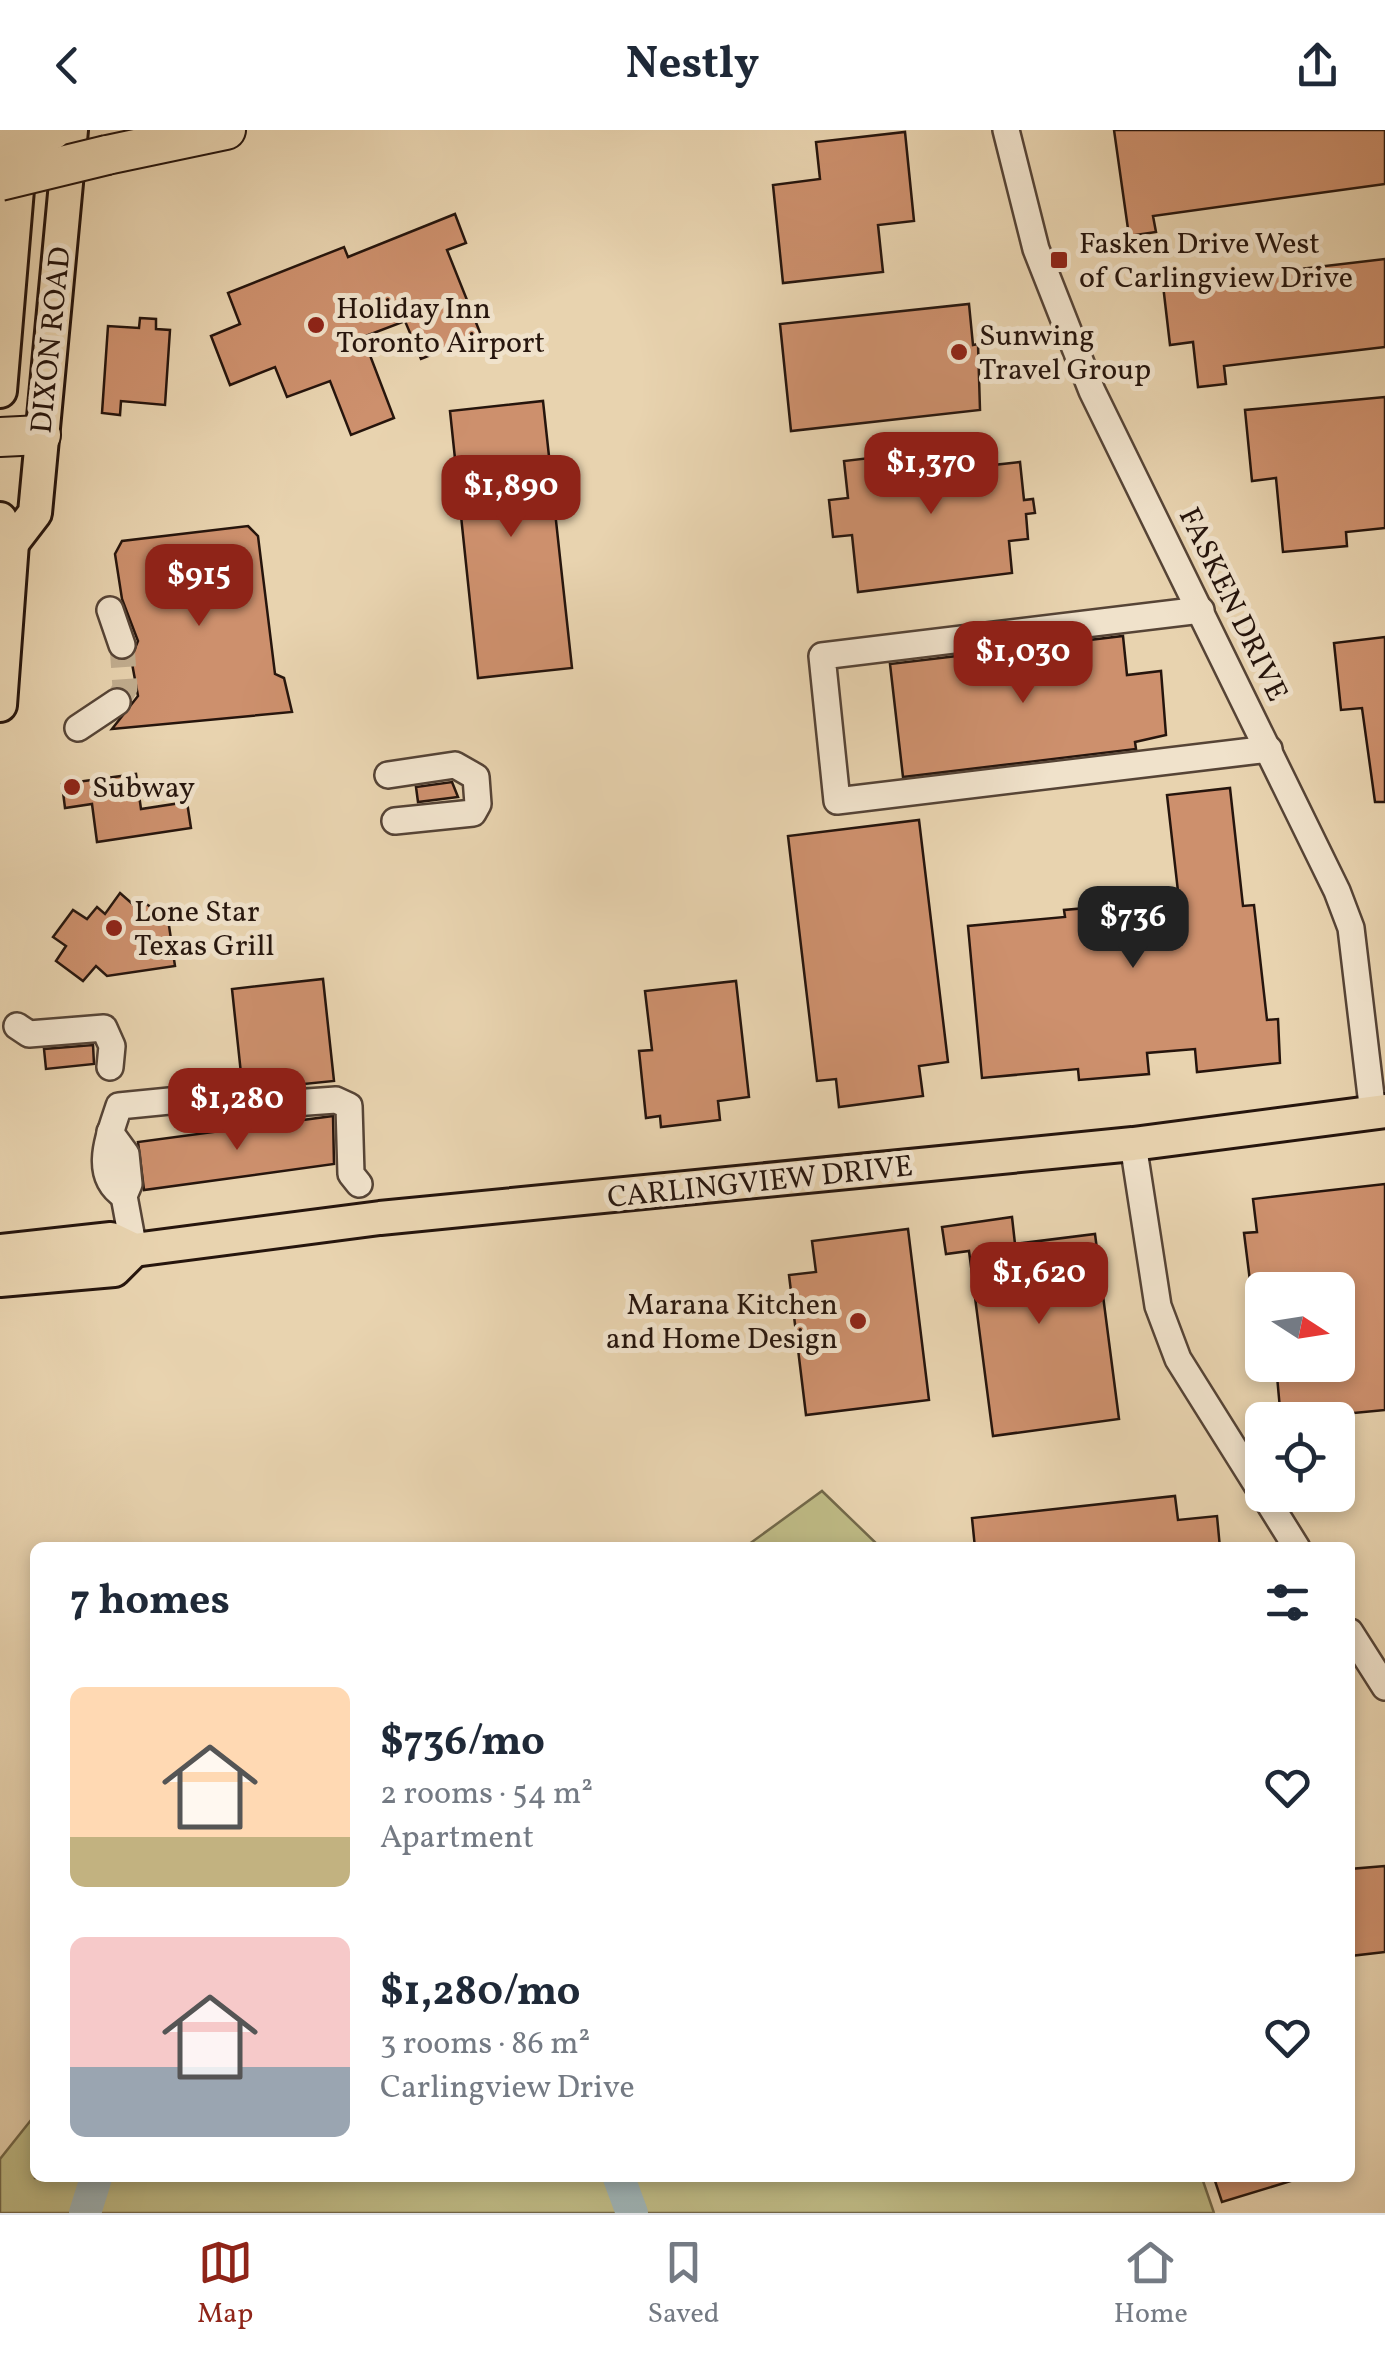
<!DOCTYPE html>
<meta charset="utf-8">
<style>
:root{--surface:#fff;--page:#f6f6f7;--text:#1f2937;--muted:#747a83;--line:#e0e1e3;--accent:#8f2418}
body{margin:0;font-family:Vollkorn,serif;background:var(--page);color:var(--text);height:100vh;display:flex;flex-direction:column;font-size:38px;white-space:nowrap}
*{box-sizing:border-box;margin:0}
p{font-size:32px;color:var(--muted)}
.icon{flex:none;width:55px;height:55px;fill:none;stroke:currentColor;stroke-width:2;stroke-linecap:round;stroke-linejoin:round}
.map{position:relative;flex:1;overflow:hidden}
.details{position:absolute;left:30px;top:1412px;width:1325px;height:640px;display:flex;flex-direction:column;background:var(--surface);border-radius:15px;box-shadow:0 5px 15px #0003}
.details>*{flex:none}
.needle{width:65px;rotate:102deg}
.fabs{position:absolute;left:1245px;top:1142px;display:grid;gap:20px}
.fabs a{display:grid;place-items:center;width:110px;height:110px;border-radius:15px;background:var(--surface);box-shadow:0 5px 15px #0003;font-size:50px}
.price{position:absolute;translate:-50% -85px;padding:0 22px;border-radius:20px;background:var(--accent);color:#fff;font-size:32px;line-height:65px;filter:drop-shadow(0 2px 5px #0008)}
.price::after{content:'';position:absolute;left:50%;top:60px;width:30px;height:22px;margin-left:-15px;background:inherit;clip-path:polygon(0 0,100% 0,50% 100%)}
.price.on{background:#222;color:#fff}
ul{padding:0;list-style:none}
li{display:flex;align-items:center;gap:30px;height:250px;padding:0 40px}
li span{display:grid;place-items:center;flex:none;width:280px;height:200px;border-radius:15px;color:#555}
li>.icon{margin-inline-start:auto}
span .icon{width:120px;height:120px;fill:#fffc;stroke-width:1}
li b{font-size:42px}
h2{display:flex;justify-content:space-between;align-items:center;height:120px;padding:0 40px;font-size:42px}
header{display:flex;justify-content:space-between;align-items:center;height:130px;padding:0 40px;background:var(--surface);font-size:45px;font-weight:700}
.menu{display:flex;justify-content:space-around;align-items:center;height:140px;border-top:2px solid var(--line);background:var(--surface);font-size:28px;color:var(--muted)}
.menu a{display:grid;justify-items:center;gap:5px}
.menu .on{color:var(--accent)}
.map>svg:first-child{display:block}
.green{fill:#beba85;stroke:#726849;stroke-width:2.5}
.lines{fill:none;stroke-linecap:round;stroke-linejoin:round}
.river{stroke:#9eb4b7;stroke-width:32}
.building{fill:#cd906d;stroke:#26150d;stroke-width:2.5}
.minor-tunnel{stroke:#c1ad8f;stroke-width:25;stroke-dasharray:25 12;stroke-linecap:butt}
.minor-casing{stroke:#564436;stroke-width:30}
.major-casing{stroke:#26150d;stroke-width:38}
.highway-casing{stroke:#26150d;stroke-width:42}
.minor{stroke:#f0e2cb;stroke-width:25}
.major{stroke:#e8d3af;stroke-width:32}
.highway{stroke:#e8d3af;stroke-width:38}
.highway-bridge-casing{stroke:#26150d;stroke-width:42;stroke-linecap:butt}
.highway-bridge{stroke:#e8d3af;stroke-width:38}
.poi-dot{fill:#8f2418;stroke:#f0e2cb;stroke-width:4}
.labels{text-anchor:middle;stroke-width:10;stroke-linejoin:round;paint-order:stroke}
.poi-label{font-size:30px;fill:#26150d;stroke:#f0e2cb;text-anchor:start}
.street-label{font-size:30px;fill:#26150d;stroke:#f0e2cb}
</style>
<header><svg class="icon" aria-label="back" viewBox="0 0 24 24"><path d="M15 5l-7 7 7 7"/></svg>Nestly<svg class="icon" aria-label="share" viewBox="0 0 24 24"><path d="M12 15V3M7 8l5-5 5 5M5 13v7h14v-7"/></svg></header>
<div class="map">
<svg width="1385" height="2083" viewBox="0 0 1385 2083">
<rect width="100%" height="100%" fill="#e8d3af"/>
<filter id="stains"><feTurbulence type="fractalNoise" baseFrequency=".002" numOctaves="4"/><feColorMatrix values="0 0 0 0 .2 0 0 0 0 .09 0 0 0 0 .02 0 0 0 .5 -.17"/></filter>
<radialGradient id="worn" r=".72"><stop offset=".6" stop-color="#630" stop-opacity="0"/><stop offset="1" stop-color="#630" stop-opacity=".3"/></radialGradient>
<!-- green -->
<g class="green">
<polygon points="822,1361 880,1417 745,1417"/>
<polygon points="35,1985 35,2048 1202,2048 1214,2083 0,2083 0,2029"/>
</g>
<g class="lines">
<!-- river -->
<g class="river">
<polyline points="619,2048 632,2083"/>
<polyline points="85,2083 96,2048"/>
</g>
</g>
<!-- building -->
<g class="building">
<polygon points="1114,0 1385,0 1385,54 1153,86 1156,102 1129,106"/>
<polygon points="905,2 914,91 878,95 883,142 783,153 773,55 820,49 816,12"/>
<polygon points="455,84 466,113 447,120 481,205 421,229 405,191 363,207 394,288 351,305 330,251 287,267 275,237 230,255 211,206 240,194 228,163 344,117 348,127"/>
<polygon points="1385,129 1385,217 1224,236 1226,254 1198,257 1193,212 1170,215 1163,155"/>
<polygon points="969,174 973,215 978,214 980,280 791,301 780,194"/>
<polygon points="140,188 156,189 156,199 170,200 165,275 121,271 120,285 102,283 108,196 139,198"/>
<polygon points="1385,267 1385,398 1346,402 1347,416 1283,422 1276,348 1252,351 1245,280"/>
<polygon points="543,271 572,538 478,548 450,281"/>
<polygon points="982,315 984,336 1020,332 1024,370 1033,369 1035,383 1026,384 1028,409 1009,411 1012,443 858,462 852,405 833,407 829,370 848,368 844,331"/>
<polygon points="248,396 258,406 275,544 284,548 292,582 112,599 138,566 131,528 138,511 122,469 115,424 122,411"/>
<polygon points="1123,506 1127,545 1161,541 1166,605 1135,612 1136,619 903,647 890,534"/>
<polygon points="1385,507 1385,672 1375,672 1362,578 1341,580 1334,513"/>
<polygon points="136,644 141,679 187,672 191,698 97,712 92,674 65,678 62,654"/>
<polygon points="452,652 458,667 418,672 416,657"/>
<polygon points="1230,658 1243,776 1254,775 1267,890 1278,889 1280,933 1197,942 1195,919 1147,923 1149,944 1079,950 1078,939 982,948 968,796 1065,787 1064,780 1179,770 1167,665"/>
<polygon points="919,690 948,932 919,936 923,966 839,977 836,949 817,951 788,706"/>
<polygon points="120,763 137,778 142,771 168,789 175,836 107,846 96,836 83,851 56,831 66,816 53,807 73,780 87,789 97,777 105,784"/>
<polygon points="323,849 334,951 253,959 242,953 232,859"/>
<polygon points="736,851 749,967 718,971 720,990 661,997 660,986 646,988 639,921 652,920 645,861"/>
<polygon points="93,915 94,934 46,939 44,919"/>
<polygon points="333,986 334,1034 144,1060 138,1012"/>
<polygon points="1385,1054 1385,1280 1281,1290 1276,1235 1338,1235 1338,1160 1251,1159 1244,1103 1257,1102 1253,1069"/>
<polygon points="1012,1087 1015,1114 1095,1104 1119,1289 993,1306 969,1121 946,1124 942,1097"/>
<polygon points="908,1099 929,1270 806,1285 789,1145 816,1142 812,1111"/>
<polygon points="1175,1366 1178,1390 1217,1386 1220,1418 975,1418 972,1388"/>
<polygon points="1385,1736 1385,1822 1350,1826 1350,1739"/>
<polygon points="1214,2048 1290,2048 1291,2051 1222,2072"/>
</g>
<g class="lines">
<!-- minor-tunnel -->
<polyline class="minor-tunnel" points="117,572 125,558 122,515"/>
<!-- minor casing -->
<g class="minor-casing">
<g id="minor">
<polyline points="1006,0 1036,119 1092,261 1337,761 1351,798 1373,983"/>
<polyline points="110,480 122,515"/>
<polyline points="1201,480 822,526 837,671 1269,619"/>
<polyline points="78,598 117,572"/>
<polyline points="388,645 455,635 476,647 478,674 473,683 395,691"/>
<polyline points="17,896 29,904 104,898 112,916 110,937"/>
<polyline points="110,1002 126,1024 129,1054 124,1066 134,1120"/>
<polyline points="1133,1014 1158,1176 1178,1229 1262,1363"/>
<path d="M 124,1066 C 92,1045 109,1007 119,976 L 230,965 L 249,976 L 336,970 L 349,976 L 351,1044 L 359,1054"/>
<polyline points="1264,1365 1297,1418"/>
<polyline points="1350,1502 1385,1557"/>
</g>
</g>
<!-- major casing -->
<g class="major-casing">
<g id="major">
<polyline points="0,261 20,24"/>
<polyline points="0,389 12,413 0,575"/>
<polyline points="12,413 35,383 71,0"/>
<polyline points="0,1121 111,1109 134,1120 380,1088 1133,1014 1385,981"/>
<polyline points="0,1150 114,1140 134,1120"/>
</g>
</g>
<!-- highway casing -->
<g class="highway-casing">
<g id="highway">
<polyline points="107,25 226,0"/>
<polyline points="0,307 41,305"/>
</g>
</g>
<!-- minor -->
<use href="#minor" class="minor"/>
<!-- major -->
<use href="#major" class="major"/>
<!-- highway -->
<use href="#highway" class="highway"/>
<!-- highway-bridge casing -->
<g class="highway-bridge-casing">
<g id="highway-bridge">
<polyline points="0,16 52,0"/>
<polyline points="0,51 107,25"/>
</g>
</g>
<!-- highway-bridge -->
<use href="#highway-bridge" class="highway-bridge"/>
</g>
<!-- markers -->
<g class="poi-dot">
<rect x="1049" y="120" width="20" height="20" rx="5"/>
<circle cx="316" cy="195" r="10"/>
<circle cx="959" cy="222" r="10"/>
<circle cx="72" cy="657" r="10"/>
<circle cx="114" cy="798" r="10"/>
<circle cx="858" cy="1191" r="10"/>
</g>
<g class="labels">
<!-- poi labels -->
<g class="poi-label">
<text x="1079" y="123">Fasken Drive West<tspan x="1079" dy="34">of Carlingview Drive</tspan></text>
<text x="336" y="188">Holiday Inn<tspan x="336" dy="34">Toronto Airport</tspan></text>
<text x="979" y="215">Sunwing<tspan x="979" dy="34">Travel Group</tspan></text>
<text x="92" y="667">Subway</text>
<text x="134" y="791">Lone Star<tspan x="134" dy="34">Texas Grill</tspan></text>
<text x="838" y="1184" text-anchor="end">Marana Kitchen<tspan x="838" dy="34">and Home Design</tspan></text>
</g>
<!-- street labels -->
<g class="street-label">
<text transform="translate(50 210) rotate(-84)" y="10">DIXON ROAD</text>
<text transform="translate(1234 474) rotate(64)" y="10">FASKEN DRIVE</text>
<text transform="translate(760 1051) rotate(-6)" y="10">CARLINGVIEW DRIVE</text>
</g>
</g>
<rect width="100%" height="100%" filter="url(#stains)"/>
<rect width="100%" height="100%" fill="url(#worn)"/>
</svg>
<div class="fabs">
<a><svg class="needle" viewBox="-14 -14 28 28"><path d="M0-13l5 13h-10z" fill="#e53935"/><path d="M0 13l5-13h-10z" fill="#747a83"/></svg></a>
<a><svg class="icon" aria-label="locate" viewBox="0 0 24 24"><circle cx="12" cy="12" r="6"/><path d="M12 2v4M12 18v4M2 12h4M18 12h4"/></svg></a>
</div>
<b class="price" style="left:931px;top:387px">$1,370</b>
<b class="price" style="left:511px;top:410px">$1,890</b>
<b class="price" style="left:199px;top:499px">$915</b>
<b class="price" style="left:1023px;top:576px">$1,030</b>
<b class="price on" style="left:1133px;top:841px">$736</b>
<b class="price" style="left:237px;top:1023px">$1,280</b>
<b class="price" style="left:1039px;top:1197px">$1,620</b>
<section class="details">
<h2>7 homes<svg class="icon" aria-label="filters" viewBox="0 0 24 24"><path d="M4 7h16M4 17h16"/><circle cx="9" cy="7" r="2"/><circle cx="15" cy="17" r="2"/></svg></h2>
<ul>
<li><span style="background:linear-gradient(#ffd9b3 75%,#c2b280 0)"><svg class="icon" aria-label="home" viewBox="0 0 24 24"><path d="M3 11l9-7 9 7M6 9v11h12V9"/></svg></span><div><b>$736/mo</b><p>2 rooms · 54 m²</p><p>Apartment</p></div><svg class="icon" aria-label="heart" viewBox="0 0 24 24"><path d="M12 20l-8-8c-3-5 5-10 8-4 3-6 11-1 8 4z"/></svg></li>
<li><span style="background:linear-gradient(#f6c9c9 65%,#9aa5b1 0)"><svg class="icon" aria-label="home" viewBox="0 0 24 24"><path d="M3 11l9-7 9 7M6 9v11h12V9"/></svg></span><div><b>$1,280/mo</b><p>3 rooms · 86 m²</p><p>Carlingview Drive</p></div><svg class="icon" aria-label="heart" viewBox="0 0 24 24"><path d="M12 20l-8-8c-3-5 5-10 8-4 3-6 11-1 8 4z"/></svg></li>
</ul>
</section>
</div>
<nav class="menu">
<a class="on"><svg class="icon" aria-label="map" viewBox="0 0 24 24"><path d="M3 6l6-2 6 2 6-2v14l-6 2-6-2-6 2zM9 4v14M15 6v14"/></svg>Map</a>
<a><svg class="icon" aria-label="saved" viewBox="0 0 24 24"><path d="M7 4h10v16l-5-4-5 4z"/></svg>Saved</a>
<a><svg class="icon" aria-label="home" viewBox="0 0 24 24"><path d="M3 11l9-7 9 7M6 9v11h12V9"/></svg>Home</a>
</nav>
